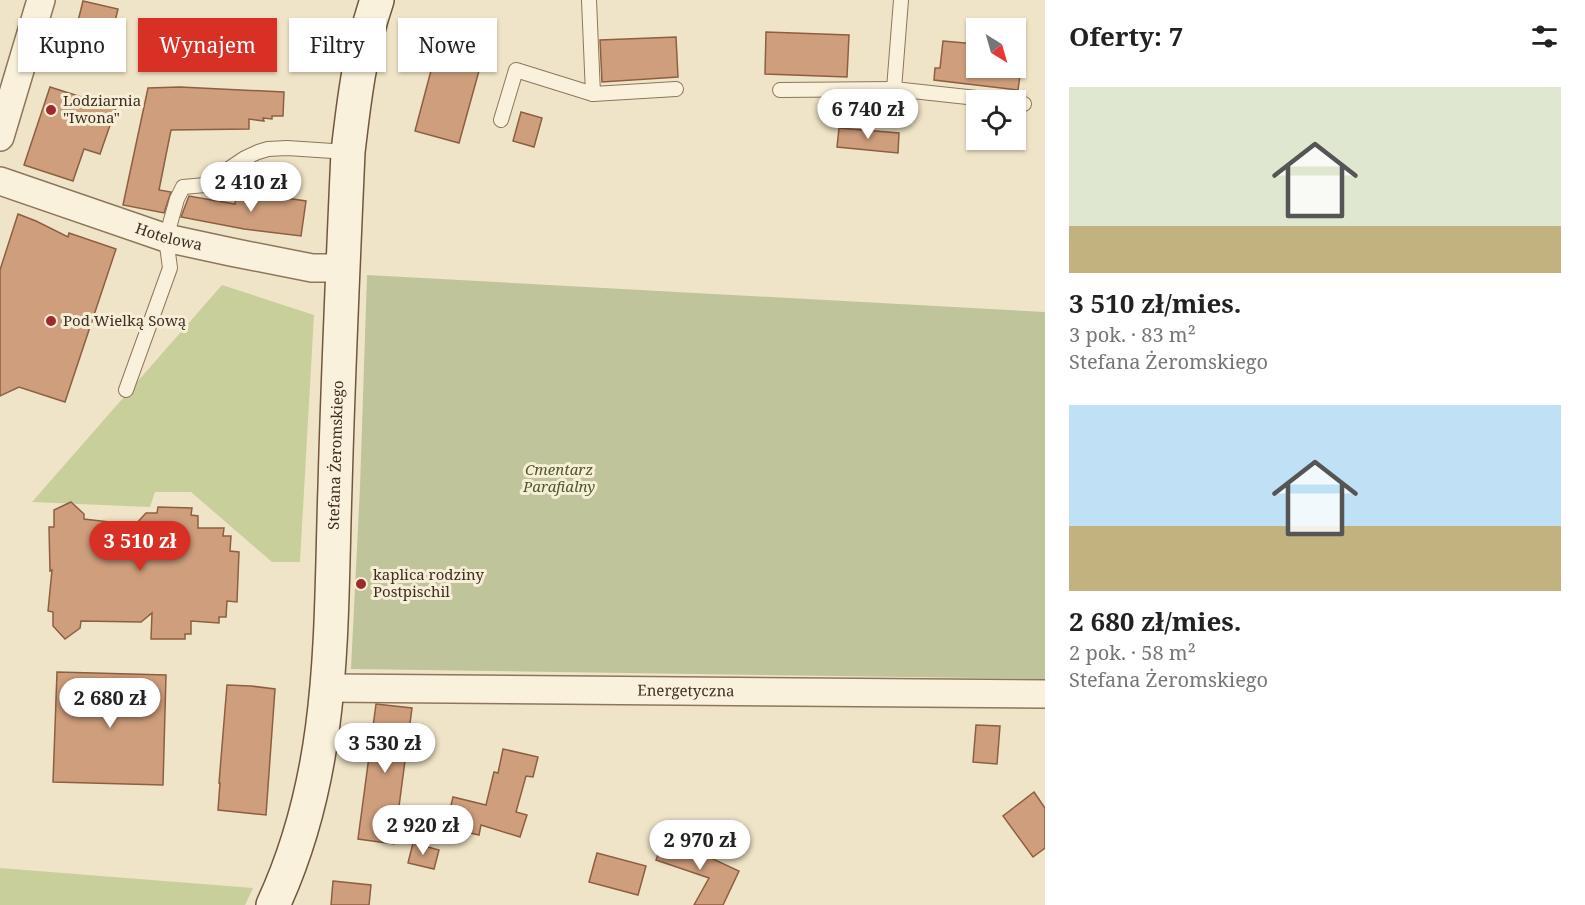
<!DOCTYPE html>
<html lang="pl">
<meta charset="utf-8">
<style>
:root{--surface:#fff;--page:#f2f2f2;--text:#222;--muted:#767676;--accent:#d93025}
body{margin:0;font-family:"Noto Serif",serif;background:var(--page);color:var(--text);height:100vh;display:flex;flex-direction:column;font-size:22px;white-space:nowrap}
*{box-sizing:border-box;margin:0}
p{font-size:20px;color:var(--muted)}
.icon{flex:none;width:33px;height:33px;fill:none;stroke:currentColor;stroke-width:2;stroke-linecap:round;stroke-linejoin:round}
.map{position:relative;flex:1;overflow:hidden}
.details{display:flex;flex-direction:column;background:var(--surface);width:540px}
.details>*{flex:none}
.guide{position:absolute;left:18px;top:18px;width:570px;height:54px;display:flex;gap:12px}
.needle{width:39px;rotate:143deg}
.tools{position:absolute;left:966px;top:18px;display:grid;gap:12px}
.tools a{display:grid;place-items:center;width:60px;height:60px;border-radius:0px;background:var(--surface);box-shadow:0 2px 4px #0004;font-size:30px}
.price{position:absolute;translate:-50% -51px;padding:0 14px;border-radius:21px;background:#fff;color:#222;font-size:20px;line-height:39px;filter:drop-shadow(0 2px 3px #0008)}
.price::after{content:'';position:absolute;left:50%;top:36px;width:18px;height:14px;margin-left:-9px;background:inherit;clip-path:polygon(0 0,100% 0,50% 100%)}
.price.active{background:var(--accent);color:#fff}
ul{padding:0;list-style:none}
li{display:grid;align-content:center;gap:12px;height:318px;padding:0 24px}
li span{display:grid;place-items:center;height:186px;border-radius:0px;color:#555}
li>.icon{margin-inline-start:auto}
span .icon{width:108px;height:108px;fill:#fffc;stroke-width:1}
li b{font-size:26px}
h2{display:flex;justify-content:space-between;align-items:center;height:72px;padding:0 24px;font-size:26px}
.chip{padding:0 21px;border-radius:0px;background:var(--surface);box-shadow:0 2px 4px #0004;font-size:21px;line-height:54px}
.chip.active{background:var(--accent);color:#fff}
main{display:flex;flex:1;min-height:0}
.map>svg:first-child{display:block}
.green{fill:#c9cf9b}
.cemetery{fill:#bfc49a}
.building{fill:#cf9f7d;stroke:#8d5f41;stroke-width:1.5}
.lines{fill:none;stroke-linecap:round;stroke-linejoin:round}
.lane-casing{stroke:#8d765c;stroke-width:16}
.street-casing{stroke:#8d765c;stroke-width:30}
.secondary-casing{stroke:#6f573f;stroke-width:36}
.lane{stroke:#faf1dc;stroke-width:14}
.street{stroke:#faf1dc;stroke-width:27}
.secondary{stroke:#faf1dc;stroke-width:33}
.poi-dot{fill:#9e2a2b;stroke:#f7eed8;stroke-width:2}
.labels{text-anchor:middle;stroke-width:6;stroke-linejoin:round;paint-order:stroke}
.poi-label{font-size:15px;fill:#3d2e20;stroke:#f7eed8;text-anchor:start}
.street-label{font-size:15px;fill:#3d2e20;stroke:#f7eed8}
.park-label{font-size:15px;font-style:italic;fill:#4d5a26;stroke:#f7eed8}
</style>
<main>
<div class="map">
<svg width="1045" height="905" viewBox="0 0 1045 905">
<rect width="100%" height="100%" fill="#f0e4c8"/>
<!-- green -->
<g class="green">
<polygon points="222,285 314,315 300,562 272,562 191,492 155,492 150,507 32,502"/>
<polygon points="0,868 253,888 245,905 0,905"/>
</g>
<!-- cemetery -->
<polygon class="cemetery" points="367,275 1045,312 1045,679 351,669 360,487"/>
<!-- building -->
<g class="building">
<polygon points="83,1 118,9 105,62 70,53"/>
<polygon points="766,32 849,35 847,77 765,74"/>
<polygon points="676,37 678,77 602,82 600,40"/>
<polygon points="943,41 976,44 976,68 1021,68 1018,90 934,80 935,68 940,68"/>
<polygon points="437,48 482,60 459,143 415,131"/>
<polygon points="50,87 116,108 100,154 84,149 73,181 24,165"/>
<polygon points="180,87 284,92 283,116 272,116 272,119 263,118 264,121 249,119 249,129 171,130 159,190 171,192 164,213 123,205 148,88"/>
<polygon points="521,112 542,118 534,147 513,141"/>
<polygon points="839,128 899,133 898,153 837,147"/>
<polygon points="236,191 306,201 301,236 244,229 181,217 189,196 235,204"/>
<polygon points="18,214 36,221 68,237 69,233 116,249 65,402 19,387 0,396 0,270"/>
<polygon points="71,502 84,514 84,519 135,525 146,513 157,513 158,507 192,508 191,515 198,516 198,528 224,528 223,536 231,536 230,551 239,552 237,602 227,601 226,617 219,617 219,623 191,621 191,634 185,634 185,639 151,639 152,613 141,622 81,621 80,628 65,639 53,626 53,612 48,611 52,570 50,571 49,527 54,527 54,510"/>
<polygon points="57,672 166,675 163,785 53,782"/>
<polygon points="227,685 251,686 275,689 266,815 218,810 220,783 219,783"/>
<polygon points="376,704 412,708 394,844 358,839"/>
<polygon points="976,725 1000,726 997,764 973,762"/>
<polygon points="503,749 538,757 533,777 526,776 516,812 527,815 520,837 481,825 479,835 466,832 465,835 445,830 453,797 486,805 494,772 498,773"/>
<polygon points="1034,792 1045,808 1045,848 1033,857 1003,816"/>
<polygon points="665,837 701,851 700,853 739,871 723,905 694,905 709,878 656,860"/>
<polygon points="413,843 439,850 434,869 408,863"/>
<polygon points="597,853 646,866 638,895 589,882"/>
<polygon points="333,881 371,885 369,905 331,905"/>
</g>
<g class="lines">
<!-- lane casing -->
<g class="lane-casing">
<g id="lane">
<polyline points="589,0 593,94 676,89"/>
<polyline points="901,0 894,89 995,100"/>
<polyline points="780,90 894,89"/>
<polyline points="1016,103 1024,104"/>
<polyline points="501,120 516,70 593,94"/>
<polyline points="126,390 170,268 166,238 177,199 183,187 205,185 245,158 258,152 268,149 287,148 348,152"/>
</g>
</g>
<!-- street casing -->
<g class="street-casing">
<g id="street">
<polyline points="0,137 41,0"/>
<path id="s1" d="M 0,181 L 166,238 L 231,252 L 312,268 L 343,268"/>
<path id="s2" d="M 328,688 L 1045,694"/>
</g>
</g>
<!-- secondary casing -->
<g class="secondary-casing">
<g id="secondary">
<path id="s3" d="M 273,905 C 336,769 330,633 335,487 C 338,376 343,264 348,152 C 354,100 360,50 377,0"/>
</g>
</g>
<!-- lane -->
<use href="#lane" class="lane"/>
<!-- street -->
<use href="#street" class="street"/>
<!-- secondary -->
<use href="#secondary" class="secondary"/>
</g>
<!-- markers -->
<g class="poi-dot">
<circle cx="51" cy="110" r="6"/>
<circle cx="51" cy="321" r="6"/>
<circle cx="361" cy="584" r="6"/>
</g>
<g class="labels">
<!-- poi labels -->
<g class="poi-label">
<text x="63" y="106">Lodziarnia<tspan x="63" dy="17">"Iwona"</tspan></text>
<text x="63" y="326">Pod Wielką Sową</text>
<text x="373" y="580">kaplica rodziny<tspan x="373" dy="17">Postpischil</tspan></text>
</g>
<!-- street labels -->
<g class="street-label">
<text dy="5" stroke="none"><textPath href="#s1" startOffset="178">Hotelowa</textPath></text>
<text dy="5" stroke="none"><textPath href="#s3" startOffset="458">Stefana Żeromskiego</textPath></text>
<text dy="5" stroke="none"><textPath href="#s2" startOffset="358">Energetyczna</textPath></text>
</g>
<!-- park labels -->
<g class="park-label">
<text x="559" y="475">Cmentarz<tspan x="559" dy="17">Parafialny</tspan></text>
</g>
</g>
</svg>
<div class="tools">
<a><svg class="needle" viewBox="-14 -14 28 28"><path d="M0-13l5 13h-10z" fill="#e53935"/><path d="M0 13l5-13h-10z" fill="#767676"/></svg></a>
<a><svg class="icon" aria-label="locate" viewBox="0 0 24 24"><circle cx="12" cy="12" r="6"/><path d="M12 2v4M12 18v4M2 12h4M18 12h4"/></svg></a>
</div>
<b class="price" style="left:868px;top:140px">6 740 zł</b>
<b class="price" style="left:251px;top:213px">2 410 zł</b>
<b class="price active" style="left:140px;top:572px">3 510 zł</b>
<b class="price" style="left:110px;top:729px">2 680 zł</b>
<b class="price" style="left:385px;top:774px">3 530 zł</b>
<b class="price" style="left:423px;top:856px">2 920 zł</b>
<b class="price" style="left:700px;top:871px">2 970 zł</b>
<div class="guide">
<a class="chip">Kupno</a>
<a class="chip active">Wynajem</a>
<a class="chip">Filtry</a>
<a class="chip">Nowe</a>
</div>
</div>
<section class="details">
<h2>Oferty: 7<svg class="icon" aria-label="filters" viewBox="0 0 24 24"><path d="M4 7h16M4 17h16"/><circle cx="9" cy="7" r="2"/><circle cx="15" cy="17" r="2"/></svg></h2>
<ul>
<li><span style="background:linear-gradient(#dfe7d0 75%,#c2b280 0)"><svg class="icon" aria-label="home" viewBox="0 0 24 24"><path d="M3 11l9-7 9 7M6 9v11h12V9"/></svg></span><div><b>3 510 zł/mies.</b><p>3 pok. · 83 m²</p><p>Stefana Żeromskiego</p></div></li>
<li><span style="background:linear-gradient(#bfe0f5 65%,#c2b280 0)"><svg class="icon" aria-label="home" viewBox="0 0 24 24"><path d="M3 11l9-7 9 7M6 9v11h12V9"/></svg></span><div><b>2 680 zł/mies.</b><p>2 pok. · 58 m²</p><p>Stefana Żeromskiego</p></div></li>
</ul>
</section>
</main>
